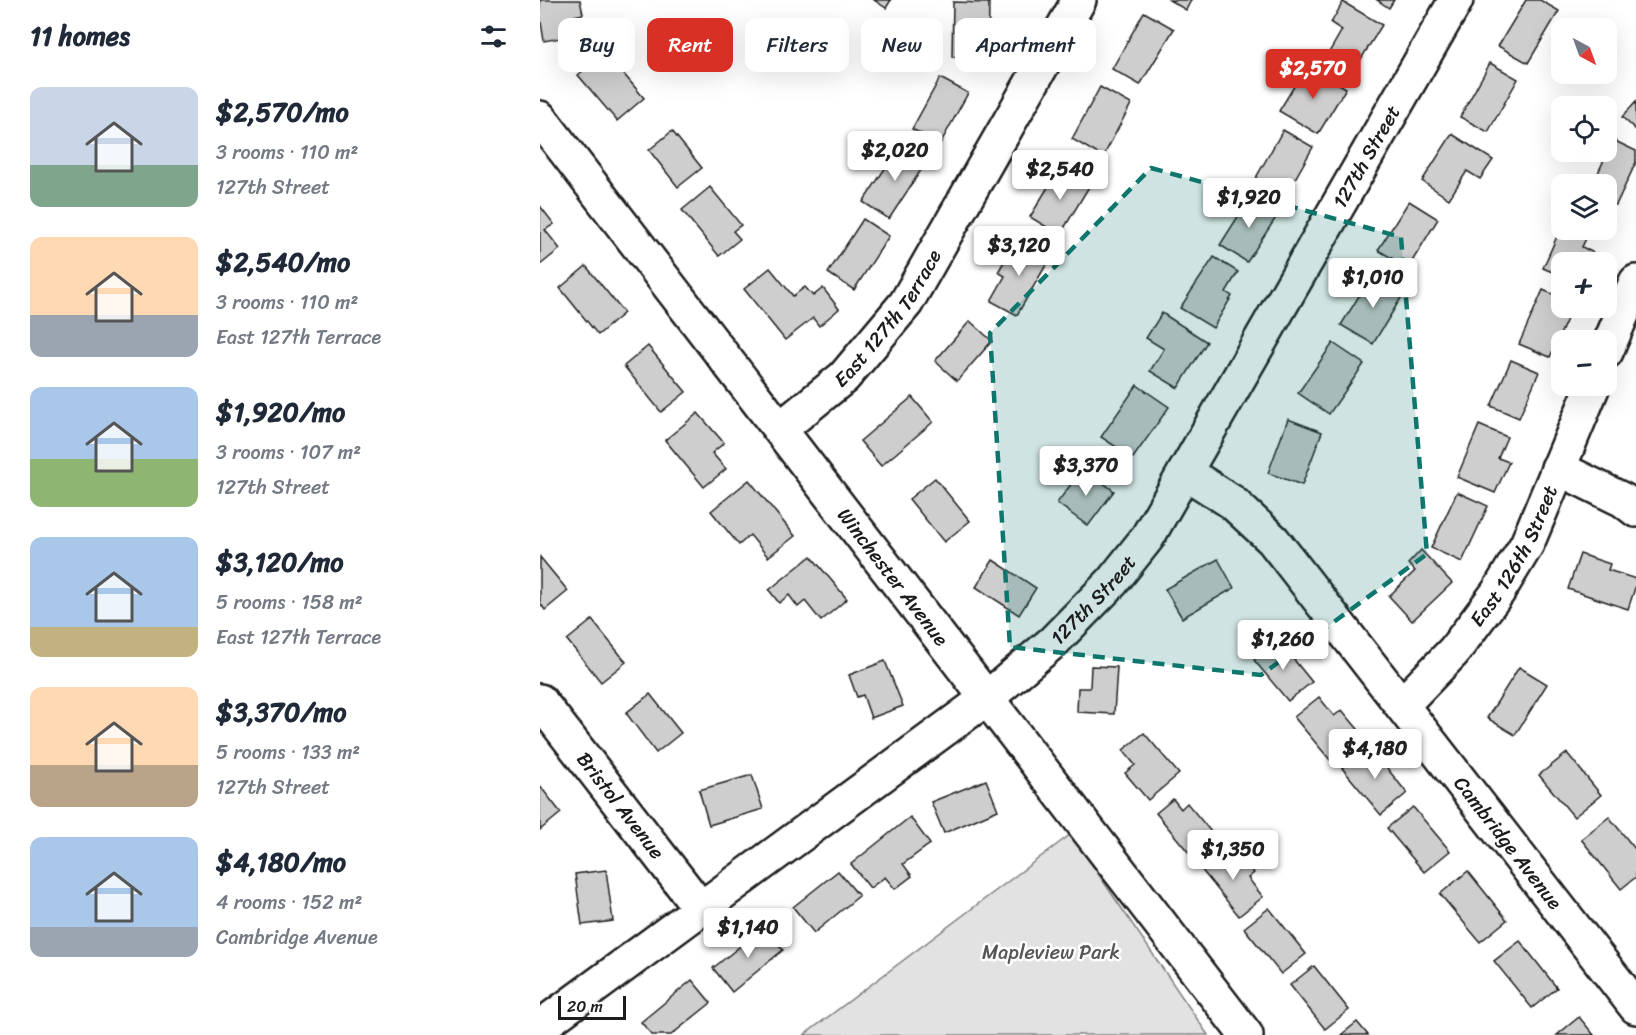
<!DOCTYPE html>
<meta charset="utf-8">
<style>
:root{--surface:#fff;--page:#f2f2f3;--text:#1f2937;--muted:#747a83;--accent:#d93025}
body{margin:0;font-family:Sriracha,sans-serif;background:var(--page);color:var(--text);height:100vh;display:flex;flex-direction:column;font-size:22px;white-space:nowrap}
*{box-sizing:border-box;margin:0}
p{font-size:20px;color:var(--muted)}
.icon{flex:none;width:33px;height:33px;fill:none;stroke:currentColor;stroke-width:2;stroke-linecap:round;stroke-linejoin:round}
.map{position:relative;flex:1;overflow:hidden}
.side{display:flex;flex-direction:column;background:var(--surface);width:540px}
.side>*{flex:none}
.hud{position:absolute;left:18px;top:18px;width:570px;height:54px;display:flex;gap:12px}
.needle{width:39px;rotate:139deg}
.fabs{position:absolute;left:1011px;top:18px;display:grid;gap:12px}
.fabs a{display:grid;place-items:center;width:66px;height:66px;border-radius:12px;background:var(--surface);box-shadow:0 6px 24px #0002;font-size:30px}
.scale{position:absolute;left:18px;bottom:15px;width:68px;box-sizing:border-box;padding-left:6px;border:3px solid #1c1c1c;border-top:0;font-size:16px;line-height:21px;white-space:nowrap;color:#1c1c1c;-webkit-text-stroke:4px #fff;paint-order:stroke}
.price{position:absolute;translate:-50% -51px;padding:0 14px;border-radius:6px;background:#fff;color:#222;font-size:20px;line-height:39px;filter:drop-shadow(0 2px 3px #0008)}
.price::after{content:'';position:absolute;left:50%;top:36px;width:18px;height:14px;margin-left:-9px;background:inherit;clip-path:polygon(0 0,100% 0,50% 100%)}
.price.selected{background:var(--accent);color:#fff}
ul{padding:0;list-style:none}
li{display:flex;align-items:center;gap:18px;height:150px;padding:0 30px}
li span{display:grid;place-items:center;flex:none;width:168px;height:120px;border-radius:12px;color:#555}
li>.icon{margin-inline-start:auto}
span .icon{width:72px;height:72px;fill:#fffc;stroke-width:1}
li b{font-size:26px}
h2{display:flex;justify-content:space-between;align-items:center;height:72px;padding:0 30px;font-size:26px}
.tag{padding:0 21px;border-radius:12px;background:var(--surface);box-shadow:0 6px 24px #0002;font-size:21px;line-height:54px}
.tag.selected{background:var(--accent);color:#fff}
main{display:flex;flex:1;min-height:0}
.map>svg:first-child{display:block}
.green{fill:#e2e2e2;stroke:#7f7f7f;stroke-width:1.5}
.building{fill:#cecece;stroke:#1c1c1c;stroke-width:1.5}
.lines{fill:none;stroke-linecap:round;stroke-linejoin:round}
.minor-casing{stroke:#1c1c1c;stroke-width:38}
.minor{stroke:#fff;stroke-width:33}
.marked{fill:#0f766e;fill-opacity:0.2;stroke:#0f766e;stroke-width:4.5;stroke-dasharray:12 8;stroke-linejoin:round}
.labels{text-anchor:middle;stroke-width:5;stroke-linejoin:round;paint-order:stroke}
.street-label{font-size:20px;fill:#1c1c1c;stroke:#fff}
.park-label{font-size:20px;fill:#575757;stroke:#fff}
</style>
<main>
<section class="side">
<h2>11 homes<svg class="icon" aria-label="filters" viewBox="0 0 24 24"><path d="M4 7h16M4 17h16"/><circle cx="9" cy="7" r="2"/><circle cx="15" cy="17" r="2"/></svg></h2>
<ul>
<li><span style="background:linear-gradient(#c9d6e8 65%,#7fa58c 0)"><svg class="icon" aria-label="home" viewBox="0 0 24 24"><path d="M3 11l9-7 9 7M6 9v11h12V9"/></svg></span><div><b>$2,570/mo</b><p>3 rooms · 110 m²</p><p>127th Street</p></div></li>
<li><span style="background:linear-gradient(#ffd9b3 65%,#9aa5b1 0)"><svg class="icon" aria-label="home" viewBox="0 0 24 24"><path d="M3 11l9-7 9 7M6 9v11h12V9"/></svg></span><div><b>$2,540/mo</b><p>3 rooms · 110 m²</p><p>East 127th Terrace</p></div></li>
<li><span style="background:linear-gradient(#a9c7e8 60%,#8fb573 0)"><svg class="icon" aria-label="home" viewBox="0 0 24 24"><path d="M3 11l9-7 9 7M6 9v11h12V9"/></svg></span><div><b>$1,920/mo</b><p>3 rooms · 107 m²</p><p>127th Street</p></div></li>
<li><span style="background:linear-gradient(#a9c7e8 75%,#c2b280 0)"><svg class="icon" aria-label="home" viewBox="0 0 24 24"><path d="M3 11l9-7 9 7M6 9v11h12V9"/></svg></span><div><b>$3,120/mo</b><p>5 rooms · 158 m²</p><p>East 127th Terrace</p></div></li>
<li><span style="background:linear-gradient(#ffd9b3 65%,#b9a48a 0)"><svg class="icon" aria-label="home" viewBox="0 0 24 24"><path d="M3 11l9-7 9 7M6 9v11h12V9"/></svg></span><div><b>$3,370/mo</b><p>5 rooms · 133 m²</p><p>127th Street</p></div></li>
<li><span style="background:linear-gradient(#a9c7e8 75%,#9aa5b1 0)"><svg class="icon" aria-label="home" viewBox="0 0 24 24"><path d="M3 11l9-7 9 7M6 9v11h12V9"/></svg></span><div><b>$4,180/mo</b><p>4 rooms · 152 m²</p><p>Cambridge Avenue</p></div></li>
</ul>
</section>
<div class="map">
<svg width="1096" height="1035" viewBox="0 0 1096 1035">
<rect width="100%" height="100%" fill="#fff"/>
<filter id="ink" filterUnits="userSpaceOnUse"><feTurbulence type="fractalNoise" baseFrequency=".0167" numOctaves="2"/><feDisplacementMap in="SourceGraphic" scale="12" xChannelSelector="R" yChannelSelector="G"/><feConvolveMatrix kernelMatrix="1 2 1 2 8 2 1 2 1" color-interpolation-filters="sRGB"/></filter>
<g filter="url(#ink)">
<!-- green -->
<polygon class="green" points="531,834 668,1035 264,1035"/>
<!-- building -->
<g class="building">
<polygon points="0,0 40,0 43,14 34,16 37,35 4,41 0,16"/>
<polygon points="334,0 351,0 346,8"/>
<polygon points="629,0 651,0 646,10"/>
<polygon points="837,0 854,0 849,8"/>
<polygon points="986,0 1000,0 1019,11 988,63 958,46"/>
<polygon points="413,2 449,3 448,58 412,57"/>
<polygon points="803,2 842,25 813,72 787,56 802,30 791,23"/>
<polygon points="604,12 634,29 600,85 572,69"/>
<polygon points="65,52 104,98 77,121 38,75"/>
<polygon points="950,63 978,79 948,132 920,117"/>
<polygon points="767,65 806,88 778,134 739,111"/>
<polygon points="400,78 428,93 400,144 372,129"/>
<polygon points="560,87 591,104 563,157 532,139"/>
<polygon points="1096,102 1096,130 1082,117"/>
<polygon points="743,130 773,147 743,200 713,183"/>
<polygon points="132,131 162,168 138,187 109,150"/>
<polygon points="912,134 953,160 940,179 927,171 909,199 882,181"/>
<polygon points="1073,140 1096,151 1096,162 1076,205 1066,200 1066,184 1053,184"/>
<polygon points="361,144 387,161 349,219 323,202"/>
<polygon points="520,167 550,185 520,235 490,217"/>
<polygon points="170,187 201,225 193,231 200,239 179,256 142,210"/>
<polygon points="711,196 739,213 707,262 680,245"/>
<polygon points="869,201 898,219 868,268 838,250"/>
<polygon points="0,206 14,224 5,230 20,249 0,265"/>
<polygon points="323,219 349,236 314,290 288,273"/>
<polygon points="1022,225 1022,230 1050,230 1042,247 1054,253 1050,262 1022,262 1022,276 1003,268"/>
<polygon points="476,241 509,260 477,315 451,301 465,276 458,272"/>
<polygon points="674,257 698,272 686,292 692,296 673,328 640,308"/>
<polygon points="46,266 84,313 58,335 20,288"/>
<polygon points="230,268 253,296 265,287 273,296 283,288 299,309 279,326 273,318 245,340 204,289"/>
<polygon points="832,275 864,293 833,344 801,325"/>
<polygon points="1003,290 1022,298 1022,308 1032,308 1010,357 979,344"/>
<polygon points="622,313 667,342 638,388 610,371 624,349 606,338"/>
<polygon points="430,321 452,341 417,381 395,361"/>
<polygon points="793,343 824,364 789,414 758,393"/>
<polygon points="108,346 146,392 121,412 84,366"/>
<polygon points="971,360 999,372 979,418 951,406"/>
<polygon points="597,385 629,407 593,458 561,437"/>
<polygon points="372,397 393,422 341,466 320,441"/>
<polygon points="158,413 184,443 172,453 186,469 164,487 125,440"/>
<polygon points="748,419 782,432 762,485 728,473"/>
<polygon points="939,425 967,437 958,458 969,462 955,493 917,477"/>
<polygon points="543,468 574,491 548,526 517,503"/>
<polygon points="395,478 430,521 404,542 369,499"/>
<polygon points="209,480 255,536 228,557 210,535 199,545 171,511"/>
<polygon points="917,492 948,506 922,562 891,548"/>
<polygon points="881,550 912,583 872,621 849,596 875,571 868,564"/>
<polygon points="1040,554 1070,564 1068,570 1096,579 1096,585 1088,609 1028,589"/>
<polygon points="271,556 307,599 281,621 265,601 258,607 249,595 239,603 229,590"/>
<polygon points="0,557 28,591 5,610 0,603"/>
<polygon points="678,559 694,588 642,618 625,589"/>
<polygon points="453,560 496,588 479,615 436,587"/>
<polygon points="52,620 86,662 61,682 27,640"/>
<polygon points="738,640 772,682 748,701 714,660"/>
<polygon points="345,661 363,706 331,718 323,695 317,697 309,675"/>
<polygon points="551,666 577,667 574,714 537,712 538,688 550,688"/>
<polygon points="979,667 1007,684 975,735 947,718"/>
<polygon points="110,694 141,733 116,753 86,713"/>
<polygon points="779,697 794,716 802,710 822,734 790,760 754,717"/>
<polygon points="604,733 639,774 608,800 585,773 595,765 583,750"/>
<polygon points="829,746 867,793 841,815 802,768"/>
<polygon points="1027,753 1061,795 1034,817 999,775"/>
<polygon points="212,775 223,809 169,825 159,790"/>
<polygon points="446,780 458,810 404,833 391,802"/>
<polygon points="0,786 21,813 0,830"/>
<polygon points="633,799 641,809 647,803 677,839 654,859 616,813"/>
<polygon points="873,807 910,851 884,872 847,828"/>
<polygon points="370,817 390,844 363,864 372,876 355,889 345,877 330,888 311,864"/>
<polygon points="1069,817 1096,850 1096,877 1081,889 1041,839"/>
<polygon points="685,848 697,862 702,858 714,873 708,878 723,897 699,916 661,869"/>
<polygon points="66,870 73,921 42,925 35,874"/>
<polygon points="298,871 319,896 274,933 253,907"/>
<polygon points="928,871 967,920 940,942 900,894"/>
<polygon points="729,908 766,954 741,974 704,928"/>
<polygon points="224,927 243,950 192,992 173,968"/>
<polygon points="980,941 1017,988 992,1008 954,961"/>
<polygon points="774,966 809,1010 785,1029 750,985"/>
<polygon points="152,980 171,1003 131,1035 112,1035 101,1022"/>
<polygon points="1039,1017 1054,1035 1017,1035"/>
<polygon points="817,1022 828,1035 801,1035"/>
</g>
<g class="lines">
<!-- minor casing -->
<g class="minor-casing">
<g id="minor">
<path id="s1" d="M 0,118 L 706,1035"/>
<polyline points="1066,352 1096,282"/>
<path id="s2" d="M 240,429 L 304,377 L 366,303 L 539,0"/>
<polyline points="1018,468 1083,500 1096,510"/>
<path id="s3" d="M 645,472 L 692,502 L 733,540 L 1096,1007"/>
<path id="s4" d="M 0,701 L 161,909"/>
<path id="s5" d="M 862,705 L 914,651 L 958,592 L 987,544 L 1053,386"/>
<path id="s6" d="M 0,1027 L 447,698 L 513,642 L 572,582 L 607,538 L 916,0"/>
</g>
</g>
<!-- minor -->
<use href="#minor" class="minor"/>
</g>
</g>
<!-- marked area -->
<path class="marked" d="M 611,168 L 861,237 L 887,554 L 721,675 L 470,647 L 450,333 Z"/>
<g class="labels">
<!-- street labels -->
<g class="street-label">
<text dy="7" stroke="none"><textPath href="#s6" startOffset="1222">127th Street</textPath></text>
<text dy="7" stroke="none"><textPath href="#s2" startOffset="156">East 127th Terrace</textPath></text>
<text dy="7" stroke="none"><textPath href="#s5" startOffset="188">East 126th Street</textPath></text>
<text dy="7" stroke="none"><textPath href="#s1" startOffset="579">Winchester Avenue</textPath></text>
<text dy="7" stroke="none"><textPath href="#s6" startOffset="700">127th Street</textPath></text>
<text dy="7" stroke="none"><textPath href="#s4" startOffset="132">Bristol Avenue</textPath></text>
<text dy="7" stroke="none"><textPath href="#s3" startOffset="495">Cambridge Avenue</textPath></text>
</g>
<!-- park labels -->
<g class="park-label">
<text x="511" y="959">Mapleview Park</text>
</g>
</g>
</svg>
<div class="fabs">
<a><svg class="needle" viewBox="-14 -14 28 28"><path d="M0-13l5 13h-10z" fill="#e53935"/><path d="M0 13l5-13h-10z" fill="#747a83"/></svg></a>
<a><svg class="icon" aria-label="locate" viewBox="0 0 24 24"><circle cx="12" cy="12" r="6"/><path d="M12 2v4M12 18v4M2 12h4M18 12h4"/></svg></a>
<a><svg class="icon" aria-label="layers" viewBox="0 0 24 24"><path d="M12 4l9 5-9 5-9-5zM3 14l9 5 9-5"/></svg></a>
<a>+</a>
<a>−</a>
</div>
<div class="scale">20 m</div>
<b class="price selected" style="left:773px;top:100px">$2,570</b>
<b class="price" style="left:355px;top:182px">$2,020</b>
<b class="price" style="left:520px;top:201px">$2,540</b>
<b class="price" style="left:709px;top:229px">$1,920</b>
<b class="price" style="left:479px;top:277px">$3,120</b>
<b class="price" style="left:833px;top:309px">$1,010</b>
<b class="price" style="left:546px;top:497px">$3,370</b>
<b class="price" style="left:743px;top:671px">$1,260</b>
<b class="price" style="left:835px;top:780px">$4,180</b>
<b class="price" style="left:693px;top:881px">$1,350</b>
<b class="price" style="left:208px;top:959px">$1,140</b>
<div class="hud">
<a class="tag">Buy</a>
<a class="tag selected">Rent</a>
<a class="tag">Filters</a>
<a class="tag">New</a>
<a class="tag">Apartment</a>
</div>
</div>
</main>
